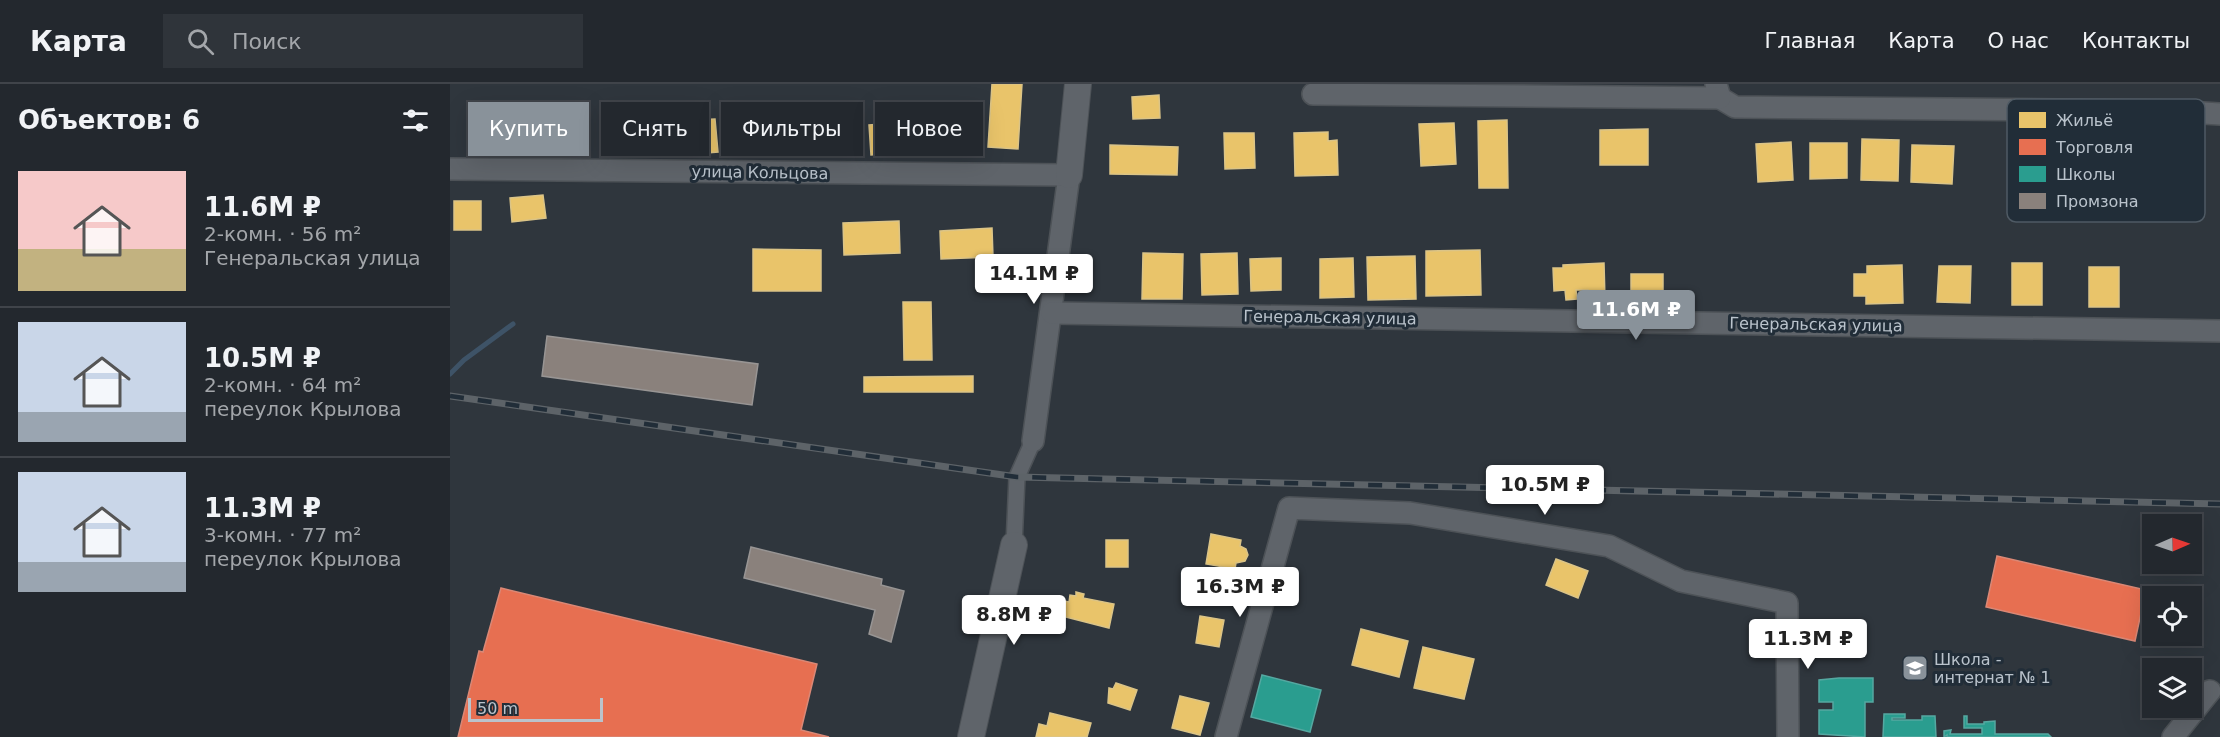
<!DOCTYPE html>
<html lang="ru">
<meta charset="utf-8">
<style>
:root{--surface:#23282e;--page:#2f343a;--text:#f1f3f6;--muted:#a3a6aa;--line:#40444a;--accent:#89929a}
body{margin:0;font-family:"DejaVu Sans",sans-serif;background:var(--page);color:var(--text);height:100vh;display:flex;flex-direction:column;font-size:22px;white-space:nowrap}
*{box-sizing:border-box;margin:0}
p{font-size:20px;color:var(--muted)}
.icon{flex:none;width:33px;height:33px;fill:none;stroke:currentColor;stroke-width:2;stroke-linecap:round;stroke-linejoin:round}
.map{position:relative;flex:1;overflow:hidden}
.sheet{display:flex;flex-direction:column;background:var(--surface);width:450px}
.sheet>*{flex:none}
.guide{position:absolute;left:18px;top:18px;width:570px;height:54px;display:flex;gap:12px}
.needle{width:39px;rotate:88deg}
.controls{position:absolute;left:1692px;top:430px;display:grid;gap:12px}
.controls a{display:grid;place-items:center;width:60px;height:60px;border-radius:0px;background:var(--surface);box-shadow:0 6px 24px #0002,0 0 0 2px var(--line);font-size:30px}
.scale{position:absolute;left:18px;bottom:15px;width:135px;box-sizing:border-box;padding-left:6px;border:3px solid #bac3cc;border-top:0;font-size:16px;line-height:21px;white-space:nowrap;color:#bac3cc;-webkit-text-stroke:4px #212d38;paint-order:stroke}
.price{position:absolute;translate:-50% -51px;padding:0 14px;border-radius:6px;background:#fff;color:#222;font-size:20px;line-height:39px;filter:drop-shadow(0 2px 3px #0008)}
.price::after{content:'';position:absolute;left:50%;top:36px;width:18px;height:14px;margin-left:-9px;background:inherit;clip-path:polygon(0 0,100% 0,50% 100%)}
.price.active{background:var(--accent);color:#fff}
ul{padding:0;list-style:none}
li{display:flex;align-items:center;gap:18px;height:150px;padding:0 18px}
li+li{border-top:2px solid var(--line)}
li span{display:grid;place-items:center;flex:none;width:168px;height:120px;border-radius:0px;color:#555}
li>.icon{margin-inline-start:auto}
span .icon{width:72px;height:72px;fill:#fffc;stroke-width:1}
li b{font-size:26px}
h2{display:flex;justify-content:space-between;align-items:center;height:72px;padding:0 18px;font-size:26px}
.chip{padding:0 21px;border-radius:0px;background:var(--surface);box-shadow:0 6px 24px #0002,0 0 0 2px var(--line);font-size:21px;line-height:54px}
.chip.active{background:var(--accent);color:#fff}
header{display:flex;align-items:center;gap:36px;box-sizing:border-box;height:84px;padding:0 30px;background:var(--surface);border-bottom:2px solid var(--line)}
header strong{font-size:28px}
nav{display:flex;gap:33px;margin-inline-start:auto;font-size:21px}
.search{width:420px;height:54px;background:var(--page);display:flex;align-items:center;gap:15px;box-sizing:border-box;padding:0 21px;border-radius:0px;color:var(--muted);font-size:22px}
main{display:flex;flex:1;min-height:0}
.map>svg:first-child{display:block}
.homes{fill:#e9c46a;stroke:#dbc487;stroke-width:1.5}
.shops{fill:#e76f51;stroke:#da8876;stroke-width:1.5}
.schools{fill:#2a9d8f;stroke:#55a8a1;stroke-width:1.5}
.industry{fill:#8a817c;stroke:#989594;stroke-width:1.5}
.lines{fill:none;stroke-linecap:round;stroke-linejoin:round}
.stream{stroke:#3e5367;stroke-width:5}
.pedestrian-casing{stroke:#4d5257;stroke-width:18}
.minor-casing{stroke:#4d5257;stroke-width:24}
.tertiary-casing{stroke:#4d5257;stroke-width:28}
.pedestrian{stroke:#5f646a;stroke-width:15}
.minor{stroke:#5f646a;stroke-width:21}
.tertiary{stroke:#5f646a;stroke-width:26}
.rail-casing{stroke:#5d6368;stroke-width:7}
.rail{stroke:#212d38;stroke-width:4.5;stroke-dasharray:14;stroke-linecap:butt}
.labels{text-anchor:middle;stroke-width:6;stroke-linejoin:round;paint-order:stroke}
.street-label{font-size:16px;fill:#bac3cc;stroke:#212d38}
.poi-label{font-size:16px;fill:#bac3cc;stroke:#212d38;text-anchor:start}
.key{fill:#212d38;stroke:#4f5a64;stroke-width:1.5}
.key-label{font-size:16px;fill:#bac3cc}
</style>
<header>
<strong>Карта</strong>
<div class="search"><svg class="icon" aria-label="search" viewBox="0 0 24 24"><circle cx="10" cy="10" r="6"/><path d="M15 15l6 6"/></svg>Поиск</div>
<nav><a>Главная</a><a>Карта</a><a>О нас</a><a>Контакты</a></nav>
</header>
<main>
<section class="sheet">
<h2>Объектов: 6<svg class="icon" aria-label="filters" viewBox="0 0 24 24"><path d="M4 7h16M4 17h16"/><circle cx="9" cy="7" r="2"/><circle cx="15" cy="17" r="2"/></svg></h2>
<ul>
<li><span style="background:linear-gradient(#f6c9c9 65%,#c2b280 0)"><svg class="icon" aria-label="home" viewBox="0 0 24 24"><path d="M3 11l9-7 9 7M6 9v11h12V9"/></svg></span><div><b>11.6M ₽</b><p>2-комн. · 56 m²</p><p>Генеральская улица</p></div></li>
<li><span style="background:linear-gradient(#c9d6e8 75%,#9aa5b1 0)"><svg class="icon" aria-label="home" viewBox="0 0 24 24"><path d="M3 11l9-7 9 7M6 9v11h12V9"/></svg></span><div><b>10.5M ₽</b><p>2-комн. · 64 m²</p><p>переулок Крылова</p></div></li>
<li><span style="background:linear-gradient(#c9d6e8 75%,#9aa5b1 0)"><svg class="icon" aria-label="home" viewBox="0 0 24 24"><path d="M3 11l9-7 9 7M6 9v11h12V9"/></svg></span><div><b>11.3M ₽</b><p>3-комн. · 77 m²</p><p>переулок Крылова</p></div></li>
</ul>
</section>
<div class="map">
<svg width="1770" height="653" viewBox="0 0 1770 653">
<rect width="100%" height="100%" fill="#2f363d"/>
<!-- homes -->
<g class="homes">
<polygon points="542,0 572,0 568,65 538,63"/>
<polygon points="709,11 710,34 683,35 682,13"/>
<polygon points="131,22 133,67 117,68 114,23"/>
<rect x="67" y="25" width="25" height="39"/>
<polygon points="43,26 44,68 22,69 20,27"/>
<polygon points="221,26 225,67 200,70 196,29"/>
<polygon points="175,34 177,65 157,67 155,36"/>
<polygon points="265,35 268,68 245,70 243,36"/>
<polygon points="1057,36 1058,104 1029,104 1028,37"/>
<polygon points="459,38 461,68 421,71 419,41"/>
<polygon points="330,39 359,39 359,71 329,71"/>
<polygon points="1004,39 1006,80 971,82 969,40"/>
<polygon points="286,40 311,40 311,72 285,72"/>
<polygon points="391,42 393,70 374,71 371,44"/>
<polygon points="1198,45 1198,81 1150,81 1150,46"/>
<polygon points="878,48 878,57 887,56 888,91 845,92 844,49"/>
<polygon points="774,49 804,49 805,84 775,85"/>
<polygon points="1412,55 1449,56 1448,97 1411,96"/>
<polygon points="1341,58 1343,96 1308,98 1306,60"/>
<polygon points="1360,59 1397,59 1397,94 1360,95"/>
<polygon points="660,61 728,63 727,91 660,90"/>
<polygon points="1462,61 1504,62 1502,100 1461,98"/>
<polygon points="93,111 96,134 62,138 60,114"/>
<rect x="4" y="117" width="27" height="29"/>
<polygon points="449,137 450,169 394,171 393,139"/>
<polygon points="542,144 543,173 491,175 490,147"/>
<polygon points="303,165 371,166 371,207 303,207"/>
<polygon points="1030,166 1031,211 976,212 976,167"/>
<polygon points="693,169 733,170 732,215 692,215"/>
<polygon points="787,169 788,210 752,211 751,170"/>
<polygon points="965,172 966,215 918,216 917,173"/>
<polygon points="831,174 831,206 801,207 800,175"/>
<polygon points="903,174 904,213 870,214 870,175"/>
<polygon points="1154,179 1155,215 1138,215 1138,206 1126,206 1127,215 1116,216 1115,206 1104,207 1103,184 1113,184 1113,181"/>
<rect x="1562" y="179" width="30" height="42"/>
<polygon points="1452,181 1453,219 1416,220 1416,212 1404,212 1404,190 1417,190 1417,182"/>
<polygon points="1489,182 1521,182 1520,219 1487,218"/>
<rect x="1639" y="183" width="30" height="40"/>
<polygon points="1181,190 1213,190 1213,210 1181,211"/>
<polygon points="453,218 481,218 482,276 454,276"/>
<polygon points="523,292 523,308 414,308 414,293"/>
<polygon points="761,450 791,456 790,462 796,465 798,471 795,477 786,479 785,485 756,480"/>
<rect x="656" y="456" width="22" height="27"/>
<polygon points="1106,475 1138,487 1128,514 1096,501"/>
<polygon points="626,508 634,510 633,514 664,520 659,544 604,530 610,516 619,518 620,511 626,512"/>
<polygon points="750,532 774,536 769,563 746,559"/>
<polygon points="911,545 958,557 949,593 902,581"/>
<polygon points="973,563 1024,575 1014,615 964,604"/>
<polygon points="666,599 687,606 680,626 658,619 659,604 663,605"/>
<polygon points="730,612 759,619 750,651 722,644"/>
<polygon points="600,629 641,639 637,653 586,653 589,640 597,642"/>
</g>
<!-- shops -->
<g class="shops">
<polygon points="1547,472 1696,506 1685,557 1536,523"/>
<polygon points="51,504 367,580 351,646 379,653 8,653 29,567 33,568"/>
</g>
<!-- schools -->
<g class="schools">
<polygon points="812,591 871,606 860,648 801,633"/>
<polygon points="1389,594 1423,594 1423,618 1415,618 1415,653 1369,650 1369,626 1383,626 1383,618 1369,618 1369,596"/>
<polygon points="1434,630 1455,630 1455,634 1442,634 1442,636 1472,636 1472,632 1485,632 1486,653 1433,653"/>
<polygon points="1514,632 1517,632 1517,640 1534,640 1534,638 1545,637 1545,650 1598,650 1601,653 1497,653 1497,651 1494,653 1494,647 1501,646 1500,650 1532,650 1532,644 1514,644"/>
</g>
<!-- industry -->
<g class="industry">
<polygon points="97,252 308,280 302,321 92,292"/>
<polygon points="301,463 432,495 431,501 454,507 441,558 419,550 425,526 294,494"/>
</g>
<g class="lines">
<!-- stream -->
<polyline class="stream" points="0,290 14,276 63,240"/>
<!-- pedestrian casing -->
<g class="pedestrian-casing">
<polyline id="pedestrian" points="564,461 567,393 583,357"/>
</g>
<!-- minor casing -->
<g class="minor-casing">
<g id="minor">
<polyline points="1266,0 1270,14 1285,23 1721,27 1770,30"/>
<polyline points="863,10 1270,14"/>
<polyline points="0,85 619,91 583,357"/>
<polyline points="602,229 1770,247"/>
<polyline points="776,653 839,424 960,429 1159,462 1231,497 1337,519 1338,653"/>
<polyline points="1723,653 1760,607"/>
</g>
</g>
<!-- tertiary casing -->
<g class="tertiary-casing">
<g id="tertiary">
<polyline points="619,91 628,0"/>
<polyline points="521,653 564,461"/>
</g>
</g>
<!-- pedestrian -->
<use href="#pedestrian" class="pedestrian"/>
<!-- minor -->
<use href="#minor" class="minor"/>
<!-- tertiary -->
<use href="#tertiary" class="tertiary"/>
<!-- rail casing -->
<g class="rail-casing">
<polyline id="rail" points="0,312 567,393 1770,420"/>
</g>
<!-- rail -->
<use href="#rail" class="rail"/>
</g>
<!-- icons -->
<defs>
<g id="school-square" transform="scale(1.35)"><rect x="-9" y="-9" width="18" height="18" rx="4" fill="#89929a" stroke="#212d38"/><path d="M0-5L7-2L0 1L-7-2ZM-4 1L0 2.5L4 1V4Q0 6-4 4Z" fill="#fff"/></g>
</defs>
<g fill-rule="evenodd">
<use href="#school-square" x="1465" y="584"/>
</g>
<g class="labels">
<!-- street labels -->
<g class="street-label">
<text transform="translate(310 88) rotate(1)" y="6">улица Кольцова</text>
<text transform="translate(880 233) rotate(1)" y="6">Генеральская улица</text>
<text transform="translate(1366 240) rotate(1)" y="6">Генеральская улица</text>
</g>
<!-- poi labels -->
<g class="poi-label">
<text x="1484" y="581">Школа -<tspan x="1484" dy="18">интернат № 1</tspan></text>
</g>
</g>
<!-- legend -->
<rect x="1557" y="15" width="198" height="123" rx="9" class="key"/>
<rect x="1569" y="28" width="27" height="16" fill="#e9c46a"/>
<rect x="1569" y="55" width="27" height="16" fill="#e76f51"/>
<rect x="1569" y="82" width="27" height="16" fill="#2a9d8f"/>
<rect x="1569" y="109" width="27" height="16" fill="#8a817c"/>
<g class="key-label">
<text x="1606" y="42">Жильё</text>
<text x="1606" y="69">Торговля</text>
<text x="1606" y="96">Школы</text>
<text x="1606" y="123">Промзона</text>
</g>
</svg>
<div class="controls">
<a><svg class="needle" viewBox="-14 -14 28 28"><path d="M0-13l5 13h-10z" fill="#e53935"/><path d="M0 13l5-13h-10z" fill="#a3a6aa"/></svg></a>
<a><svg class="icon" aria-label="locate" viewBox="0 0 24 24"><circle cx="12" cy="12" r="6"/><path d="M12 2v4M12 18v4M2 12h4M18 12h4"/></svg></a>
<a><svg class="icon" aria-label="layers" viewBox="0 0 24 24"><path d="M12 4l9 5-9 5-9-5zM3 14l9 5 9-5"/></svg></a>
</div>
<div class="scale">50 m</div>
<b class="price" style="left:584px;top:221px">14.1M ₽</b>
<b class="price active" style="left:1186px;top:257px">11.6M ₽</b>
<b class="price" style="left:1095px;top:432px">10.5M ₽</b>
<b class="price" style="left:790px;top:534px">16.3M ₽</b>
<b class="price" style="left:564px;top:562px">8.8M ₽</b>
<b class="price" style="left:1358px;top:586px">11.3M ₽</b>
<div class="guide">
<a class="chip active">Купить</a>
<a class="chip">Снять</a>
<a class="chip">Фильтры</a>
<a class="chip">Новое</a>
</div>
</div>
</main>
